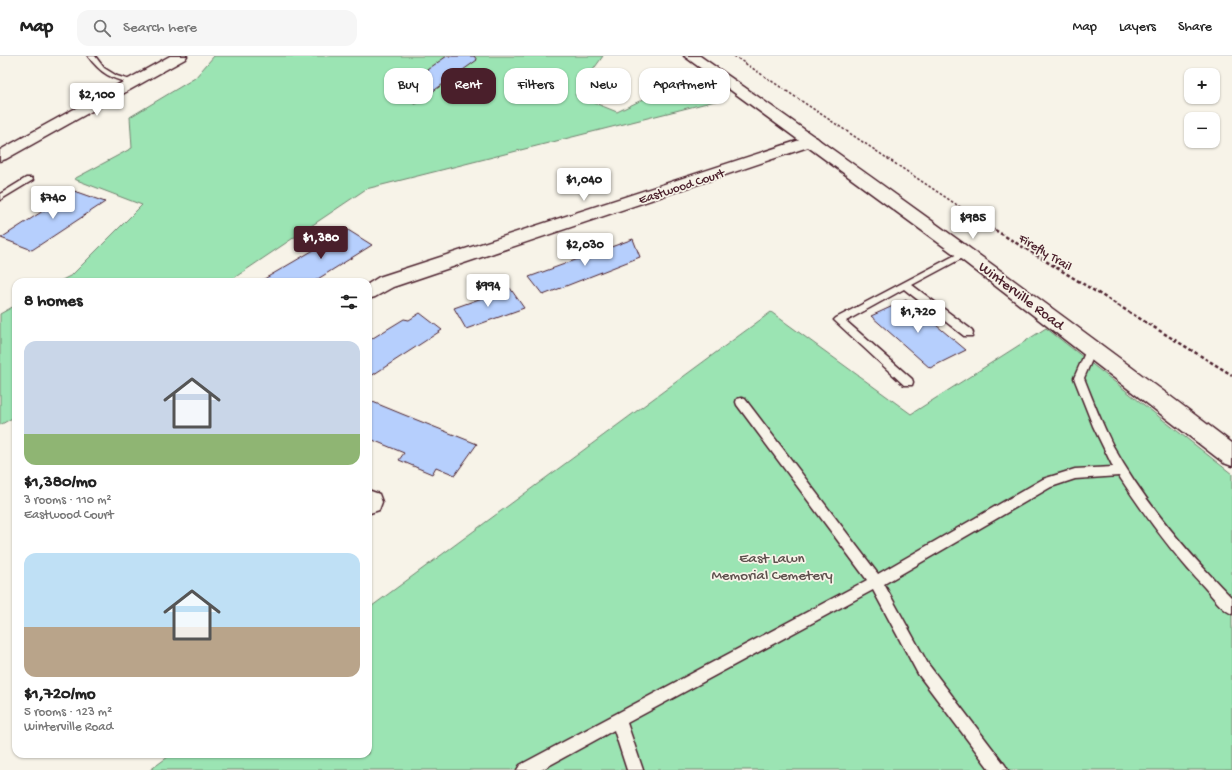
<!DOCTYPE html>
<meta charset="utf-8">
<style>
:root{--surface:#fff;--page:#f6f6f6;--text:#222;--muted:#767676;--line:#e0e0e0;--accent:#4a1f2b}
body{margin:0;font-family:"Gochi Hand",sans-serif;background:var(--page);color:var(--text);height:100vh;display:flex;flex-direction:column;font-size:15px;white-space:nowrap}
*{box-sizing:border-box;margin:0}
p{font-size:13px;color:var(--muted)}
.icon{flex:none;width:22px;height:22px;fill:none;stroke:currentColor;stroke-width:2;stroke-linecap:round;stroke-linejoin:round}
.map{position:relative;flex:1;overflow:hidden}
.side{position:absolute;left:12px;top:222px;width:360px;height:480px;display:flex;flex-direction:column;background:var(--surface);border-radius:12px;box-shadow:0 1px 3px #0004}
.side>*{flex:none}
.hud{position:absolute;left:384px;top:12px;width:380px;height:36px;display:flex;gap:8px}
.buttons{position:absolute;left:1184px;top:12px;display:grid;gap:8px}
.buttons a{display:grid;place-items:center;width:36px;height:36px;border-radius:8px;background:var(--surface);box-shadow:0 1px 3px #0004;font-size:20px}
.price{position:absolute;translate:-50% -34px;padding:0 9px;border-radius:4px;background:#fff;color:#222;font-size:13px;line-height:26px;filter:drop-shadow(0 1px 2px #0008)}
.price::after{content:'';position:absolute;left:50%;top:24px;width:12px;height:9px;margin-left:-6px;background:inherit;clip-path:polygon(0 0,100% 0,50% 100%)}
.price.current{background:var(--accent);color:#fff}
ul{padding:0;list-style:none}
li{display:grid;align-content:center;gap:8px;height:212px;padding:0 12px}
li span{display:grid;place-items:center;height:124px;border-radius:12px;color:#555}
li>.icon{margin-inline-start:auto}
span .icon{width:72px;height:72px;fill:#fffc;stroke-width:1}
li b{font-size:17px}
h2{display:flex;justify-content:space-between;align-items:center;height:48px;padding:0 12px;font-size:17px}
.tag{padding:0 14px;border-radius:12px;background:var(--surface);box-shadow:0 1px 3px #0004;font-size:14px;line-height:36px}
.tag.current{background:var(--accent);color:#fff}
header{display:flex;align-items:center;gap:24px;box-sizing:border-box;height:56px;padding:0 20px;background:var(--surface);border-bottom:1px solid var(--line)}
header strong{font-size:19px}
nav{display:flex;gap:22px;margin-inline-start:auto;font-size:14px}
.search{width:280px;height:36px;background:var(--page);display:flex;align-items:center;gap:10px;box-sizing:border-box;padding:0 14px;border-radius:12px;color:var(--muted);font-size:15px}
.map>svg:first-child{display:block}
.green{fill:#9be4b3;stroke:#72826f}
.building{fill:#b6cffd;stroke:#4a1f2b}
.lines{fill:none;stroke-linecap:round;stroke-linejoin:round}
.lane-casing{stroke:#4a1f2b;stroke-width:3}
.street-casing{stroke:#4a1f2b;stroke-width:3}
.secondary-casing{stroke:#4a1f2b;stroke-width:3}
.path-far1{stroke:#4a1f2b;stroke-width:1.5;stroke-dasharray:2.5 2;stroke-linecap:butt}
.path{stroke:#4a1f2b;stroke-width:2.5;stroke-dasharray:3.5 2.5;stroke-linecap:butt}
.lane{fill:#f7f3e8;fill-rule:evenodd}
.street{fill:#f7f3e8;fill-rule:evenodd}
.secondary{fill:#f7f3e8;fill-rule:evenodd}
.labels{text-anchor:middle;stroke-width:3.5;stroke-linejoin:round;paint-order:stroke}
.far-street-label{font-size:13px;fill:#4a1f2b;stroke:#f7f3e8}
.street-label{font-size:15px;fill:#4a1f2b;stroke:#f7f3e8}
.park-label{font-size:15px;fill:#5e504d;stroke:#f7f3e8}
</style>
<header>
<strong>Map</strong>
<div class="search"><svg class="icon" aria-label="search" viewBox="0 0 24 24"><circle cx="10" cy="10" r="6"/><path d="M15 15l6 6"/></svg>Search here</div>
<nav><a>Map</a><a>Layers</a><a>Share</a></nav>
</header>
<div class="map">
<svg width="1232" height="714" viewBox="0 0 1232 714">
<rect width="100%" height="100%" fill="#f7f3e8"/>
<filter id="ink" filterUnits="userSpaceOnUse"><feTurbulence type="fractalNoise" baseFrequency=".025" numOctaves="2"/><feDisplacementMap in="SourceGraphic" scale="8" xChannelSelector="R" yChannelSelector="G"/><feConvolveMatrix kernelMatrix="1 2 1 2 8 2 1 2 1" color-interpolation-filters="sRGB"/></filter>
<g filter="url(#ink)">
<!-- green -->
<g class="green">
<polygon points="214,0 603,0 575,39 617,56 685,23 719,44 366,133 228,226 58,226 72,219 142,149 74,123 132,92 130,61 195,22"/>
<polygon points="16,249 16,360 0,369 0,258"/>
<polygon points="771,256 911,358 1046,272 1232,418 1232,714 150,714 172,698 368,698 368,553"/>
</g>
<!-- building -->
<g class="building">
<polygon points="447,0 474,0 477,4 415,48 395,36"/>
<polygon points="74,135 105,146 32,194 1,182"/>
<polygon points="348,174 372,189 313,226 259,226"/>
<polygon points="633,183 640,201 543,239 529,221"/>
<polygon points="510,232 524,252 466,273 454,252"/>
<polygon points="906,244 966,294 930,312 871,260"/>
<polygon points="420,257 442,274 368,322 368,285 404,263 409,264"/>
<polygon points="368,344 402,358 477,388 455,419 436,411 432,418 399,404 404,397 368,382"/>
</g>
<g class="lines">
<!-- lane casing -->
<g class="lane-casing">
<g id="lane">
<path d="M 88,0 L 95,0 L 104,12 L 117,20 L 136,26 L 133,28 C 112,23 101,18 88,0 Z"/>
<polygon points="26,122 32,122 33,124 0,144 0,138"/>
<polygon points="965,194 970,197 968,199 912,229 972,274 973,277 972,280 964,280 904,233 846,265 912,323 913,326 912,329 904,329 834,264 836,262"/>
<path d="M 1092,288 L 1096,289 L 1097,292 L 1084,322 C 1093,345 1102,368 1113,390 C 1144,446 1187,496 1232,542 L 1232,558 C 1221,553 1213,541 1205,532 C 1173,498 1145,460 1119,420 L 1075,423 L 1051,431 L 884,528 L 928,608 L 1005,709 L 1008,714 L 990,714 L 918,618 L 873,534 L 627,667 L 643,714 L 627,714 L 614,674 L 541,714 L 517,714 L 520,709 L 867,524 L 737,349 L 736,346 L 737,343 L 741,342 L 745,343 L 878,518 L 1043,423 L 1075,413 L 1113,411 L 1093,370 L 1074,322 L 1087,292 L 1088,289 Z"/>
</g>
</g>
<!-- street casing -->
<g class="street-casing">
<g id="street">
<polygon points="812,80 817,82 820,85 817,88 393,231 375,241 368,243 368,228 379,221"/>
<polygon points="368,434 379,438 382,446 379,454 370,457 368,456"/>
</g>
</g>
<!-- secondary casing -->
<g class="secondary-casing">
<g id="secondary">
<polygon points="170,0 187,0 185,3 6,103 0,105 0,94"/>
<path d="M 684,0 L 700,0 C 880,126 1057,254 1232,387 L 1232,410 L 1224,407 L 958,201 Z"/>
</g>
</g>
<!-- path-far1 -->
<polyline class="path-far1" points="734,0 996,175"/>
<!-- path -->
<polyline class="path" points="995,174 1232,319"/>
<!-- lane -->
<use href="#lane" class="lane"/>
<!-- street -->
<use href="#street" class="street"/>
<!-- secondary -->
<use href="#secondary" class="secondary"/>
</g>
</g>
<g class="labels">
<!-- far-street labels -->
<g class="far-street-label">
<text transform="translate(681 129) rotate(-18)" y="5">Eastwood Court</text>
<text transform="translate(1046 195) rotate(31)" y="5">Firefly Trail</text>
</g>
<!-- street labels -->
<g class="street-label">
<text transform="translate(1022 239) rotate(37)" y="5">Winterville Road</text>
</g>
<!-- park labels -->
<g class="park-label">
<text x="772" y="506">East Lawn<tspan x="772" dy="17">Memorial Cemetery</tspan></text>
</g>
</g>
</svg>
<div class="buttons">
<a>+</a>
<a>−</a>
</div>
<b class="price" style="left:97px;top:61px">$2,100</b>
<b class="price" style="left:584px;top:146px">$1,040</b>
<b class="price" style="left:53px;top:164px">$740</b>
<b class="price" style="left:973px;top:184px">$985</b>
<b class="price current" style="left:321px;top:204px">$1,380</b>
<b class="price" style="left:585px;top:211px">$2,030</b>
<b class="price" style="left:488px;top:252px">$994</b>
<b class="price" style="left:918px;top:278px">$1,720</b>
<div class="hud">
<a class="tag">Buy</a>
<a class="tag current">Rent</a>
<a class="tag">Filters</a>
<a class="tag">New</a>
<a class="tag">Apartment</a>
</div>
<section class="side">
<h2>8 homes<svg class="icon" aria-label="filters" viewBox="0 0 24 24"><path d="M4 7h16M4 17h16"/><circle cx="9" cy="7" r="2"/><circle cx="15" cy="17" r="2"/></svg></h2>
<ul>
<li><span style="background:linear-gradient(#c9d6e8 75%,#8fb573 0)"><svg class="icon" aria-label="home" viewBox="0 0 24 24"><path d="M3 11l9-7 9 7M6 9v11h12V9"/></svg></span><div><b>$1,380/mo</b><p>3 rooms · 110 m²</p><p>Eastwood Court</p></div></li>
<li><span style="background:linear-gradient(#bfe0f5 60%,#b9a48a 0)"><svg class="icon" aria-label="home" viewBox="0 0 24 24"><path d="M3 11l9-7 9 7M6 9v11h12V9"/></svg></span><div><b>$1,720/mo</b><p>5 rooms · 123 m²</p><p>Winterville Road</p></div></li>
</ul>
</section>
</div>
